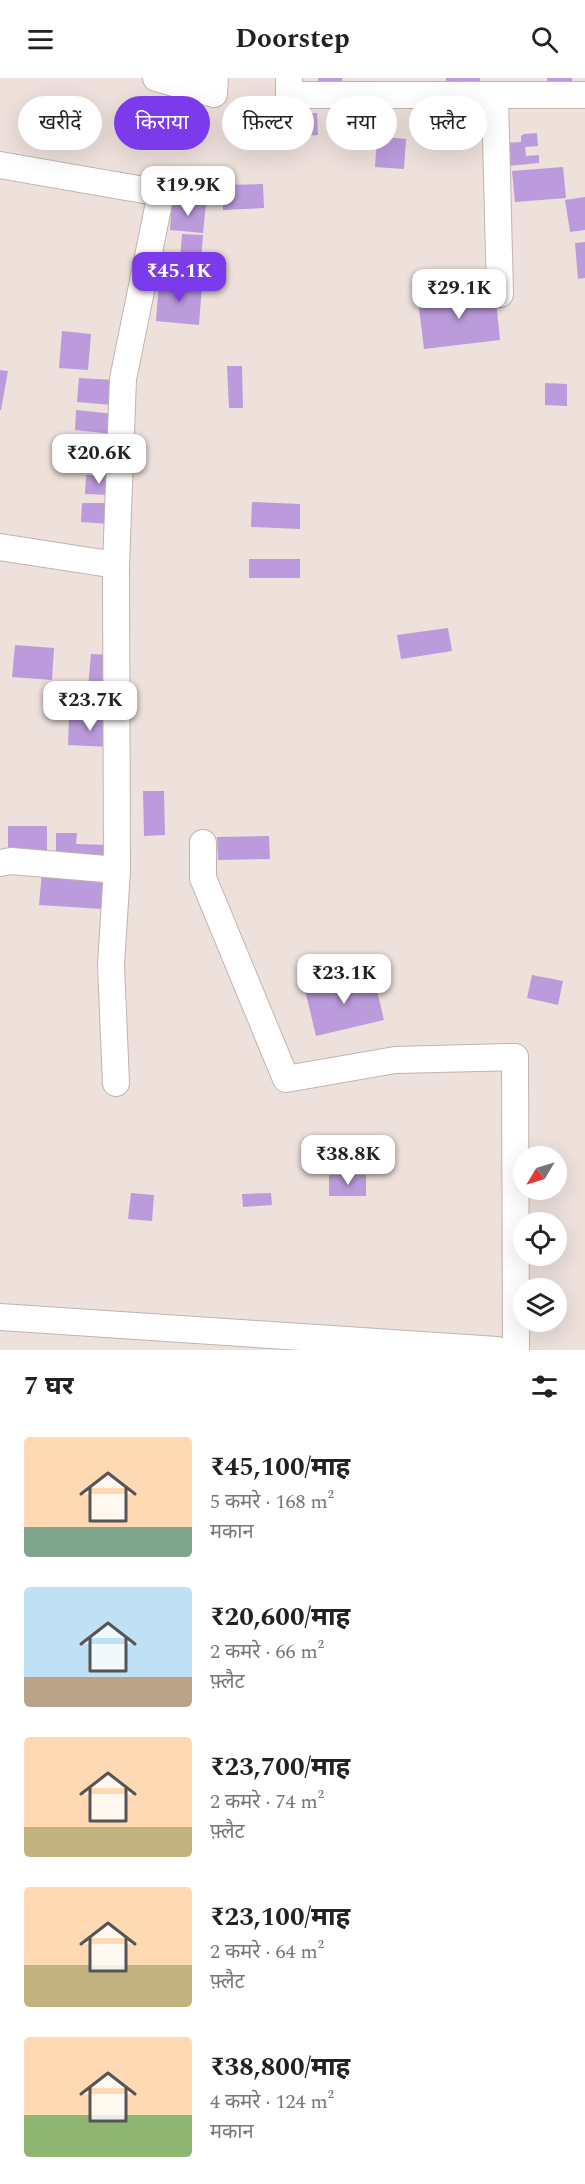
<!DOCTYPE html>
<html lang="hi">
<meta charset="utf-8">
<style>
:root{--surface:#fff;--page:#f6f6f6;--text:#222;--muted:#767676;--accent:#7c3aed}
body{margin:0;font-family:Spectral,"Noto Sans Devanagari",serif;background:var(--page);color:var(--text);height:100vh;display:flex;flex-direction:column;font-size:22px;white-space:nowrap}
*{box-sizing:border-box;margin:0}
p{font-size:20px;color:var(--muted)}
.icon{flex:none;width:33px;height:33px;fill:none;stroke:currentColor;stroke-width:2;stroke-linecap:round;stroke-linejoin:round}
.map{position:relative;height:1272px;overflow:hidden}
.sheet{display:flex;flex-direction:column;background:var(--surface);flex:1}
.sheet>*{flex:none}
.hud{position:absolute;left:18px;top:18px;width:549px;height:54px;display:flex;gap:12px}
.needle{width:39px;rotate:232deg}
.controls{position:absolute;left:513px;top:1068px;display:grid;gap:12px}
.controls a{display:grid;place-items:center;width:54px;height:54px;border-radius:50%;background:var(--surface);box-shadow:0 6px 24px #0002;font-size:30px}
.price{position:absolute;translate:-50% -51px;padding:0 14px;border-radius:12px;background:#fff;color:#222;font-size:20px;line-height:39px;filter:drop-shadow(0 2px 3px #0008)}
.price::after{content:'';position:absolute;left:50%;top:36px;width:18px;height:14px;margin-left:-9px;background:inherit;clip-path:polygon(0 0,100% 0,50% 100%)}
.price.on{background:var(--accent);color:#fff}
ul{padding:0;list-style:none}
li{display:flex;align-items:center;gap:18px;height:150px;padding:0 24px}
li span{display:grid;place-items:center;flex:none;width:168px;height:120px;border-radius:6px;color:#555}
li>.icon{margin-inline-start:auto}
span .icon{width:72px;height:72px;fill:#fffc;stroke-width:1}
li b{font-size:26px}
h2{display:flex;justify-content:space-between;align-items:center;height:72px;padding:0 24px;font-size:26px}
.pill{padding:0 21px;border-radius:27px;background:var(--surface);box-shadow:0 6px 24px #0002;font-size:21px;line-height:54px}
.pill.on{background:var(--accent);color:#fff}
header{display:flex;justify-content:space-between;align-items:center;height:78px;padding:0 24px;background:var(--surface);font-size:27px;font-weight:700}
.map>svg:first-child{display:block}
.building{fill:#bb9bdb}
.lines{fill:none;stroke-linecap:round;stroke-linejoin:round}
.minor-casing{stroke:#c1b4af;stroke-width:28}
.minor{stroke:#fff;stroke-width:26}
</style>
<header><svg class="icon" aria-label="menu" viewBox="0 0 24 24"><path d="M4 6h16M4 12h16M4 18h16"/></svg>Doorstep<svg class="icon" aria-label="search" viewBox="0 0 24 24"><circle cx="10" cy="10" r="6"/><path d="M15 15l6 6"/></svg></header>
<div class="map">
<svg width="585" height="1272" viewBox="0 0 585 1272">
<rect width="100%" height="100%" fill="#eee0db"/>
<!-- building -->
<g class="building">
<polygon points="318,0 342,0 344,13 320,16"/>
<rect x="446" y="0" width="34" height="6"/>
<polygon points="547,0 572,0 572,9 548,11"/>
<polygon points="317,35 318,57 282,60 280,38"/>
<polygon points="537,55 538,68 525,69 526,78 539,77 539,85 508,88 506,65 521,64 521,58 524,56"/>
<polygon points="377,58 406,61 404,91 375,89"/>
<polygon points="563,89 566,120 515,124 512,93"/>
<polygon points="263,106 264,130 223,132 222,107"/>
<polygon points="585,119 585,152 570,154 565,122"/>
<polygon points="172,122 206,126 203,155 170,152"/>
<polygon points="182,156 203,157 201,183 180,182"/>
<polygon points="585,164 585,200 578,201 575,165"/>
<polygon points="159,204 202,207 199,247 156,243"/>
<polygon points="495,213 500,262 424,271 418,222"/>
<polygon points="62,253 91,256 88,292 59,290"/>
<polygon points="227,288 242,288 243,330 229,330"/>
<polygon points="0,292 8,293 1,332 0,332"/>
<polygon points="79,300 114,302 113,327 77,324"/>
<polygon points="545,305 567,306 567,328 545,327"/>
<polygon points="76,332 115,336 113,356 75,352"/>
<polygon points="115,375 115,392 90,393 90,376"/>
<polygon points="86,397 112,398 112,417 85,416"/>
<polygon points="252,424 300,426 300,451 251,449"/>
<polygon points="82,425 111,425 111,446 81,444"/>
<rect x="249" y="481" width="51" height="19"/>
<polygon points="448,550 452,573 401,581 397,557"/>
<polygon points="15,567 54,570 52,602 12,599"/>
<polygon points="91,576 111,577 108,611 88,610"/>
<polygon points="69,640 111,642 110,669 68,667"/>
<polygon points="143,713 164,713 165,757 144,758"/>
<rect x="8" y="748" width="39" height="33"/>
<polygon points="56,755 77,755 76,766 107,767 107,780 56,778"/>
<polygon points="269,758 270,781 218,782 217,759"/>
<polygon points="42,793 105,798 103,831 39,827"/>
<polygon points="373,896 384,942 316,958 305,912"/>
<polygon points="532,897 563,903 558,927 527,920"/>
<rect x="329" y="1097" width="37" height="21"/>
<polygon points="131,1115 154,1117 152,1143 128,1141"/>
<polygon points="271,1115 272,1127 243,1129 242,1116"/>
</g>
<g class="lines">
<!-- minor casing -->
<g class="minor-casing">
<g id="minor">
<polyline points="156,0 214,16 215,0"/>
<polyline points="289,0 289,17 585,17"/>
<polyline points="495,19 500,216"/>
<polyline points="0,87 161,115 123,301 116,487 0,469"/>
<polyline points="116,487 117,792 111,887 116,1005"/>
<polyline points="203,765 203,800 286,1001 395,982 515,979 516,1272"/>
<polyline points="0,785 11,783 117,792"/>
<polyline points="0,1239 497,1272"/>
</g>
</g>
<!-- minor -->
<use href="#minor" class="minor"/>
</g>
</svg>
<div class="controls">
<a><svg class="needle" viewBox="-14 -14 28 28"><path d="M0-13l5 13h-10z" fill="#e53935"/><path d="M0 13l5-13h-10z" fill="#767676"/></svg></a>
<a><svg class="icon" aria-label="locate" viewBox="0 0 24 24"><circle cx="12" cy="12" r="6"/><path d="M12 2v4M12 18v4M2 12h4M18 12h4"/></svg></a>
<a><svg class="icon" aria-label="layers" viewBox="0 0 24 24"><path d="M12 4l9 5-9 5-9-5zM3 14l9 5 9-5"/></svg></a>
</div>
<b class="price" style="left:188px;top:139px">₹19.9K</b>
<b class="price on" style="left:179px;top:225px">₹45.1K</b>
<b class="price" style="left:459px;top:242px">₹29.1K</b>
<b class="price" style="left:99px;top:407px">₹20.6K</b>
<b class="price" style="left:90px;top:654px">₹23.7K</b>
<b class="price" style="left:344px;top:927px">₹23.1K</b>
<b class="price" style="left:348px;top:1108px">₹38.8K</b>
<div class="hud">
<a class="pill">खरीदें</a>
<a class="pill on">किराया</a>
<a class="pill">फ़िल्टर</a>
<a class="pill">नया</a>
<a class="pill">फ़्लैट</a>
</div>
</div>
<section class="sheet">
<h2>7 घर<svg class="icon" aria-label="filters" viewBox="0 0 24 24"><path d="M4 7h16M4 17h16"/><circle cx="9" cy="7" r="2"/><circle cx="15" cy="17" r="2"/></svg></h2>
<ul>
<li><span style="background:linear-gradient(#ffd9b3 75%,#7fa58c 0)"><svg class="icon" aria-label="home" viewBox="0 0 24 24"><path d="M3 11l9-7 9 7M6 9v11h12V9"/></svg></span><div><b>₹45,100/माह</b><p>5 कमरे · 168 m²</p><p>मकान</p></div></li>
<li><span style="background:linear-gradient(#bfe0f5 75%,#b9a48a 0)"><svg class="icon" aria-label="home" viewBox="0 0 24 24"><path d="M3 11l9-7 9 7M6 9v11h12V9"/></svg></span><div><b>₹20,600/माह</b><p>2 कमरे · 66 m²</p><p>फ़्लैट</p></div></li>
<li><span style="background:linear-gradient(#ffd9b3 75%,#c2b280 0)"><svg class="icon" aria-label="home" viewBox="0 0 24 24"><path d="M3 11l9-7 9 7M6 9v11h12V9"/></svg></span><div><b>₹23,700/माह</b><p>2 कमरे · 74 m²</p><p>फ़्लैट</p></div></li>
<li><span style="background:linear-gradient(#ffd9b3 65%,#c2b280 0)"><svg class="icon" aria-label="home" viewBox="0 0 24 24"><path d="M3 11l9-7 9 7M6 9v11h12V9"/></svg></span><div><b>₹23,100/माह</b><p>2 कमरे · 64 m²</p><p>फ़्लैट</p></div></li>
<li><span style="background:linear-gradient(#ffd9b3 65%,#8fb573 0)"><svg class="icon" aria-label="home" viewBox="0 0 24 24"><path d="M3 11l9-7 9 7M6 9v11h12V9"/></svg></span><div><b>₹38,800/माह</b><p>4 कमरे · 124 m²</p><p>मकान</p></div></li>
</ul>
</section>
